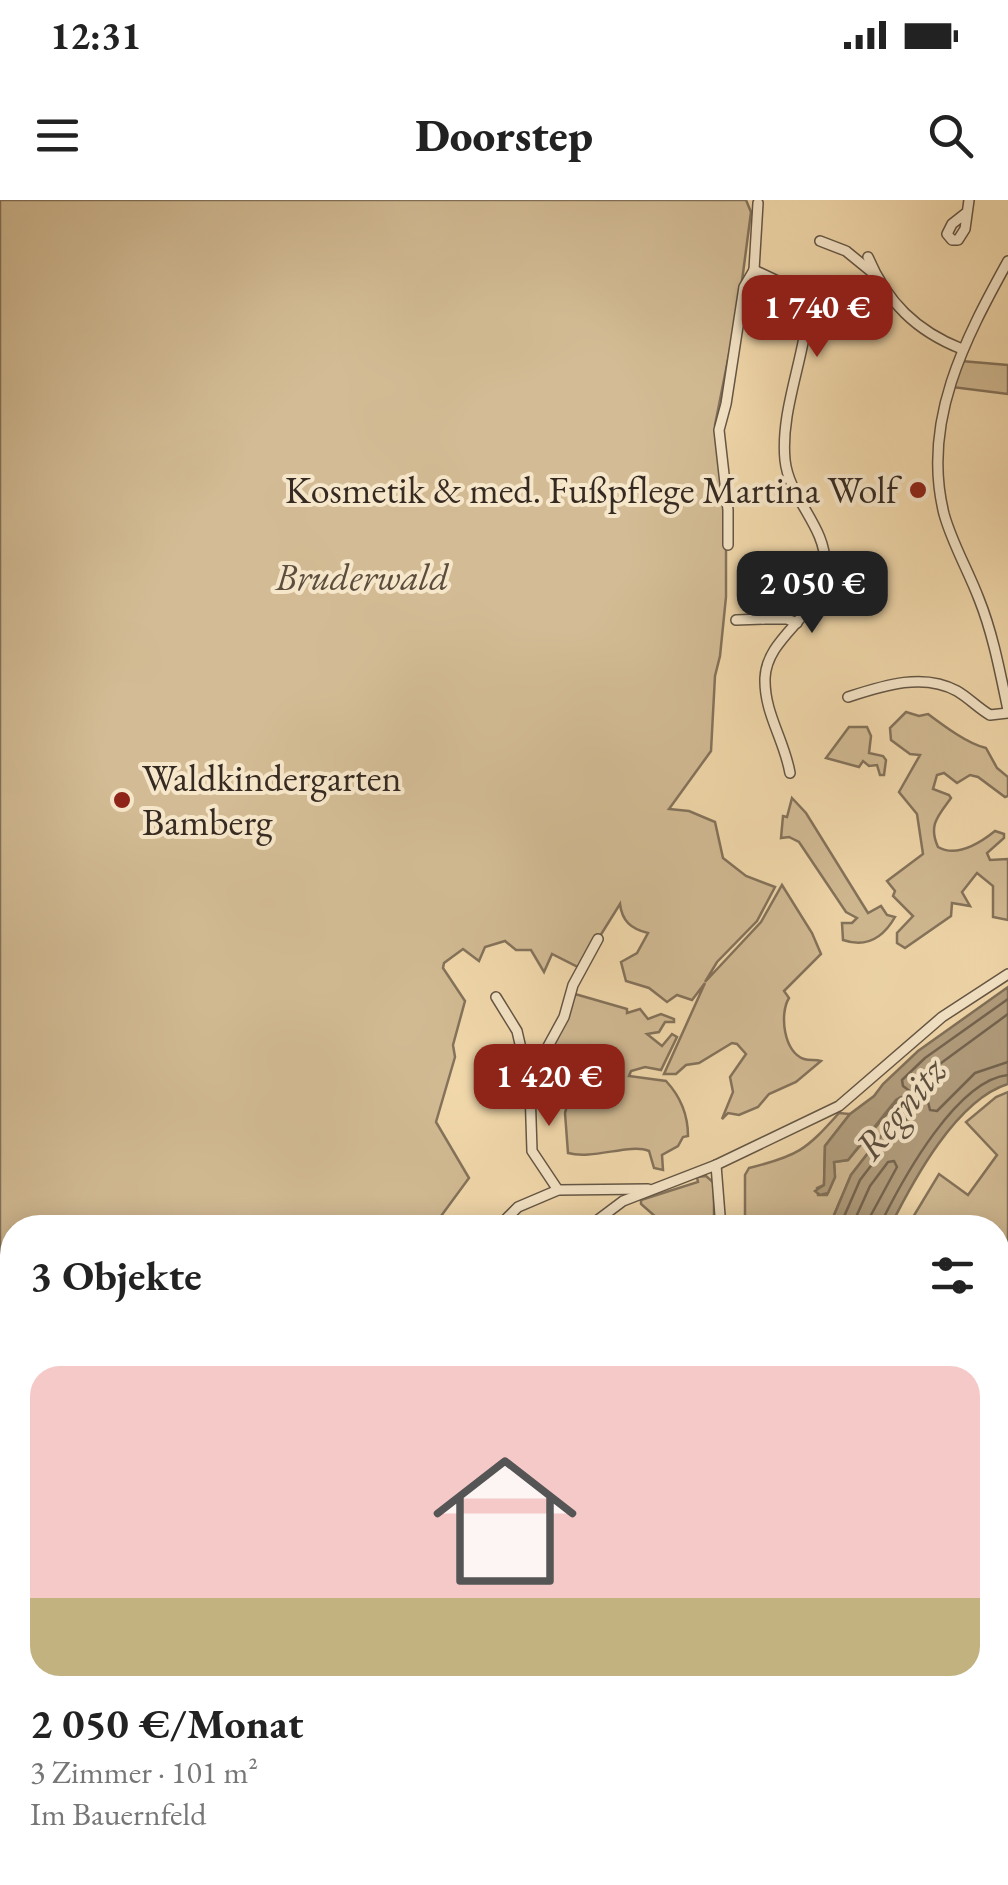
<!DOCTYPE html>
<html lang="de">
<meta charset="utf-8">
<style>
:root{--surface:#fff;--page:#f2f2f2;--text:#222;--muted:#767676;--accent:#8f2418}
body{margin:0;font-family:"EB Garamond",serif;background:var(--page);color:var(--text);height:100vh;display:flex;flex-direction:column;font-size:38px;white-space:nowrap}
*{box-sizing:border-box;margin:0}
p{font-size:32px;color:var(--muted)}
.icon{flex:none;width:55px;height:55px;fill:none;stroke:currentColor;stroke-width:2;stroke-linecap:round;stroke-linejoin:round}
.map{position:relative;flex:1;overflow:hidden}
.details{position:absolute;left:0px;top:1015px;width:1010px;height:670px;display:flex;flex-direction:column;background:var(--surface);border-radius:40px 40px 0 0;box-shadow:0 5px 25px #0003}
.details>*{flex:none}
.price{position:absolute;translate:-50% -85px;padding:0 22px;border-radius:20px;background:var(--accent);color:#fff;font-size:32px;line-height:65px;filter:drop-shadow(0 2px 5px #0008)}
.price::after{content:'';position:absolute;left:50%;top:60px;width:30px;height:22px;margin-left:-15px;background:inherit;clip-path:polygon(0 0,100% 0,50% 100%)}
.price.active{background:#222;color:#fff}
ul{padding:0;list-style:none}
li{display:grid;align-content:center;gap:20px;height:530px;padding:0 30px}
li span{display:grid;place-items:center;height:310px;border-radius:30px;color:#555}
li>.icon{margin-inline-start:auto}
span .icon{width:180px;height:180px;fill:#fffc;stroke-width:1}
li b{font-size:42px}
h2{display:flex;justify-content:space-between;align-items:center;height:120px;padding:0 30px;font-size:42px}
.status{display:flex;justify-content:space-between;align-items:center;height:70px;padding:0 50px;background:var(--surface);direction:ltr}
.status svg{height:28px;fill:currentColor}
header{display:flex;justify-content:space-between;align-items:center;height:130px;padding:0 30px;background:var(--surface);font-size:45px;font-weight:800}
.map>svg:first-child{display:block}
.green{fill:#d3bc95;stroke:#84735c;stroke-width:2.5}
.water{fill:#b29e7e;stroke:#807059;stroke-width:2.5}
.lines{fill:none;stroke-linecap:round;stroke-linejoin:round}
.shore{stroke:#746450;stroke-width:2.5}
.stream{stroke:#807059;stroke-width:2.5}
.minor-casing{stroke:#645645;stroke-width:12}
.minor{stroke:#f7e7ca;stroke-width:9}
.poi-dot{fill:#8f2418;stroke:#f7e7ca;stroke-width:4}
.labels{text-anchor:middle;stroke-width:8;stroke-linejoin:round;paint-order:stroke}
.poi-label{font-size:38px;fill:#352a22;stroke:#f7e7ca;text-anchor:end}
.park-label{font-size:38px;font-style:italic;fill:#5c4e3f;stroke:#f7e7ca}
.water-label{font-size:40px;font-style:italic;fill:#5a4d3e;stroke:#f7e7ca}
</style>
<div class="status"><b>12:31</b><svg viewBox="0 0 49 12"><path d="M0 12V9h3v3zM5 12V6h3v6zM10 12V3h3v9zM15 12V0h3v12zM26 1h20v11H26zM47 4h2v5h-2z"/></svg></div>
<header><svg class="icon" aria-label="menu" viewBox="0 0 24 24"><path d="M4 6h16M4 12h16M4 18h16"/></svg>Doorstep<svg class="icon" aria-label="search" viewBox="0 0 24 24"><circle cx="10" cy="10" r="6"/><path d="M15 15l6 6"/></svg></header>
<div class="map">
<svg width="1008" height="1685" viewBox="0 0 1008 1685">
<rect width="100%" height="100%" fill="#f3daad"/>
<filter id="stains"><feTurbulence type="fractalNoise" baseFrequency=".002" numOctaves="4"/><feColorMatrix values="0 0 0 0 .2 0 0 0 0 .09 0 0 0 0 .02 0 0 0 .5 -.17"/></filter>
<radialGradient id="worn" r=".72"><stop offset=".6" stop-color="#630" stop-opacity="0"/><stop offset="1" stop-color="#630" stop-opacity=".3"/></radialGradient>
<!-- green -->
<g class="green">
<path d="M 0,0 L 746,0 L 751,12 L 739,104 L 715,225 L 726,309 L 726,397 L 720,456 L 715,476 L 711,551 L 669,609 L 689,611 L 715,622 L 723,658 L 746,676 L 775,687 L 757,721 L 717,762 L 705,782 L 761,722 L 782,685 L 812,733 L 821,754 L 784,791 L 789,798 C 779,814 784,853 804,859 C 810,861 815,859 821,861 L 796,882 L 769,894 L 758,907 L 739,915 L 728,913 L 722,919 L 733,892 L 730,877 L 746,854 L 737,844 L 732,843 L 699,863 L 686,865 L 676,874 L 664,874 L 705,783 L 692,800 L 677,795 L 667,802 L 649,788 L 626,781 L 621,762 L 637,753 L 648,733 C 631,729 622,721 620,704 L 580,768 L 552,754 L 544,772 L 531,750 L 516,750 L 505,741 L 485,747 L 479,761 L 463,749 L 444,763 L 443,768 L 465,801 L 453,845 L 455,857 L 436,922 L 469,978 L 433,1027 L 12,1028 L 12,1396 L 9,1404 L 0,1410 Z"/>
<polygon points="961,161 1008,165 1008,194 952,187"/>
<path d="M 906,512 L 919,516 L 928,514 C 944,526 968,544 986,548 L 997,568 L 1008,577 L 1008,596 L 1005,597 L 978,577 L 970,575 L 957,583 L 944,573 L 937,575 L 933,589 L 949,595 L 951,598 C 938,616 928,625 938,647 C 957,658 980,643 995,631 L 1004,634 L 1004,638 L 987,653 L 990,660 L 1008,659 L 1008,720 L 993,717 L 993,686 L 977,673 L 962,692 L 970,706 L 952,703 L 951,716 L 905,748 L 897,743 L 897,733 L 913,716 L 893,696 L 895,691 L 887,681 L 923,654 L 917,614 L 899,592 L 920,555 L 910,554 L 891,540 L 890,528 Z"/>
<polygon points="849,527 867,527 871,536 869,553 883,556 886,560 884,575 880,575 877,565 869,566 863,561 859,567 826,558"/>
<path d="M 792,598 L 806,613 L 868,713 L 881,706 L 887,715 L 895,717 C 883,738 866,748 843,740 L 842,723 L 852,723 L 857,718 L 846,712 L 799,642 L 789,637 L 781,638 L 783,616 L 787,617 Z"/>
<path d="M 575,794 L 627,809 L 627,813 L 640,809 L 648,819 L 661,814 L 674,819 L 674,822 L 665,822 L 659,832 L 647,834 L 662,846 L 672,834 L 677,837 L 661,870 L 645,867 L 631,871 L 629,876 L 666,881 C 680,896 688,915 688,936 L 683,937 L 678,946 L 662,955 L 663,970 L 654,968 L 649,951 C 630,943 593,960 568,953 L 565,913 L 579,858 L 549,851 L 562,829 Z"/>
<polygon points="1008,892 1008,1083 998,1092 998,1028 907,1027 939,974 968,995 997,955 966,922 996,897"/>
<path d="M 901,897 L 907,903 L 851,975 L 829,1027 L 727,1028 L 732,1021 L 745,1021 L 745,975 L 749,968 C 798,956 806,950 839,913 L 850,914 L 825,946 L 824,985 L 817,988 L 818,995 L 827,995 L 835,977 L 834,962 L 848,960 Z"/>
<polygon points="706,976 714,983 714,1027 657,1027 656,1017 641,1004 641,1000 698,982 697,977"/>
<polygon points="12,1519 12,1570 0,1584 0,1522"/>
<polygon points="12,1599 12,1672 156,1673 128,1685 0,1685 0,1604"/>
<polygon points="255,1673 255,1672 463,1673 448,1685 244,1685"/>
</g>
<!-- water -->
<g class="water">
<path d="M 1008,787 L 1008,884 C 956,900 913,981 890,1027 L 829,1027 L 851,975 L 902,909 L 906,899 L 901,897 L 896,900 L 848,960 L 834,962 L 835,977 L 828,993 L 820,995 L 815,991 L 824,985 L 825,946 L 850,914 L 874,896 L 883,884 L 918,851 Z"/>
<polygon points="1008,1526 1008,1596 998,1605 998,1534"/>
<polygon points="156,1673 230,1673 231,1679 241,1677 234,1685 223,1685 219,1680 212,1685 128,1685"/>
<polygon points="840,1673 840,1672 921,1673 907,1685 826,1685"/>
</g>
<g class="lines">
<!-- shore -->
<g class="shore">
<polyline points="1008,814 922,877 930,910 937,911 975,873 1008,862"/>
<polyline points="839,1028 860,980 916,907 915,895 903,886 902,880 925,858 1008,799"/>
<polyline points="851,1028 870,986 888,962 894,961 897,967 871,1015 869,1028"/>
<path d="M 882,1028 L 883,1019 C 904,977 957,880 1008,875"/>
</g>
<!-- stream -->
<g class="stream">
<polyline points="998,1640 1008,1632"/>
<polyline points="993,1672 996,1685"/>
<polyline points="945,1685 959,1672"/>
</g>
<!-- minor casing -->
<g class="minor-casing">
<g id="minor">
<polyline points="966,13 952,24 947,34 952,40 958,40 965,29 969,0"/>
<polyline points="820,41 846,51 873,73"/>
<path d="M 868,57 C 887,102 916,131 962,149"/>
<path d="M 1008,61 C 965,139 921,222 944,314 C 952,343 968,370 979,399 C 993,434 1000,472 1008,510"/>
<path d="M 754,70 L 801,92 L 808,102 C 807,154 780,208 785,260 C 789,299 827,327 825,366 C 823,416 767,434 765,478 C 764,513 784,539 790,573"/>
<polyline points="754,70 758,3"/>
<polyline points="728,345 728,310 719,230 726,204 744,87 754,70"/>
<polyline points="763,419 787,419 797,423"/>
<polyline points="736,420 763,419 764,361"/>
<path d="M 848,497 C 882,486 923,472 957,491 C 969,498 978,508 990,515 L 1008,513"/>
<polyline points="496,797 517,831 526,870 532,878"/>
<polyline points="716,965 721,1028"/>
<polyline points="558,990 532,951 530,889 534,872 564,817 573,785 598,739"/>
<polyline points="497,1028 518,1007 558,990 648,989"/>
<polyline points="587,1028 623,1001 716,965 839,906 942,817 1008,774"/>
<polyline points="998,1110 1008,1100"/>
<polyline points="0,1591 12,1576"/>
<polyline points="998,1657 1008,1647"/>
<polyline points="954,1685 968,1672"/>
</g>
</g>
<!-- minor -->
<use href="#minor" class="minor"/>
</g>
<!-- markers -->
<g class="poi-dot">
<circle cx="918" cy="290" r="10"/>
<circle cx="122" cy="600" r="10"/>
</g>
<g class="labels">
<!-- poi labels -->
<g class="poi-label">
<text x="898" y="303">Kosmetik &amp; med. Fußpflege Martina Wolf</text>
<text x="142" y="591" text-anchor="start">Waldkindergarten<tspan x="142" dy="44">Bamberg</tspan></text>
</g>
<!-- park labels -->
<g class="park-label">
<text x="362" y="390">Bruderwald</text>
</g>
<!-- water labels -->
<g class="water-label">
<text transform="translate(900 908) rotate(-51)" y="14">Regnitz</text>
</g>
</g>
<rect width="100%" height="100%" filter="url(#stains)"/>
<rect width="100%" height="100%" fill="url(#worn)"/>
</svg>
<b class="price" style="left:817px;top:160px">1 740 €</b>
<b class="price active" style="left:812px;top:436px">2 050 €</b>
<b class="price" style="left:549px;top:929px">1 420 €</b>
<section class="details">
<h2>3 Objekte<svg class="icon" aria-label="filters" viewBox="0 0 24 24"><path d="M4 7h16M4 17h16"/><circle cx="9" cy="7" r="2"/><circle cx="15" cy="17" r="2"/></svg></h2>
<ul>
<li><span style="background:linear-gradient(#f6c9c9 75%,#c2b280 0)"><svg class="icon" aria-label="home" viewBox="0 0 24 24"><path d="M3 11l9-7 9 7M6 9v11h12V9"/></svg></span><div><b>2 050 €/Monat</b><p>3 Zimmer · 101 m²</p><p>Im Bauernfeld</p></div></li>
</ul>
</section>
</div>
